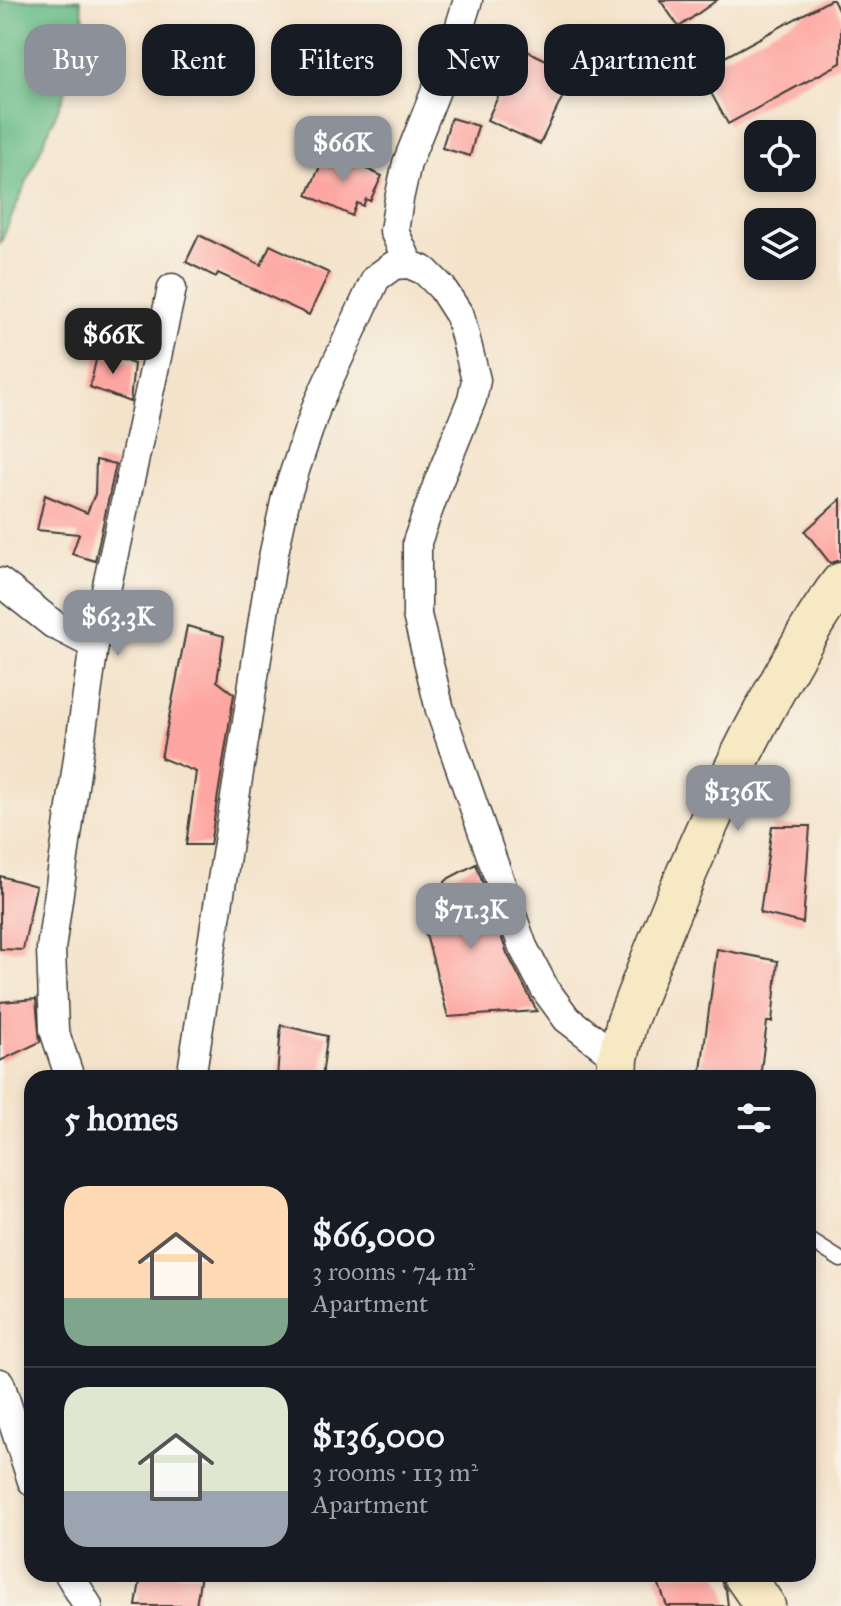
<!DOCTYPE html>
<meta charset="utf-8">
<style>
:root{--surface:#171b24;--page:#242831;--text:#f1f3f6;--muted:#9ea1a6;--line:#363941;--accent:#8c9099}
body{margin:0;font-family:"IM FELL Great Primer",serif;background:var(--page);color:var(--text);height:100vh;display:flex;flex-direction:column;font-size:30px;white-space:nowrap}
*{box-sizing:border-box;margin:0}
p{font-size:26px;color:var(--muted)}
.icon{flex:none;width:44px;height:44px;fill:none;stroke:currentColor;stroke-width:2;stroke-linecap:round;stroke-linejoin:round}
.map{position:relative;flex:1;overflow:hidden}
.side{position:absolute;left:24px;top:1070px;width:792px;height:512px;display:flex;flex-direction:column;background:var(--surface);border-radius:24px;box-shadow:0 4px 12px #0003}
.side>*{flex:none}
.guide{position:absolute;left:24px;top:24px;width:794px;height:72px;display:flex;gap:16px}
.tools{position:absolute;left:744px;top:120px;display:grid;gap:16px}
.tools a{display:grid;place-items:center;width:72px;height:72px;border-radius:16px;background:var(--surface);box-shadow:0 4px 12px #0003;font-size:40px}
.price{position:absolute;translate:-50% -68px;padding:0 18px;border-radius:16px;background:var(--accent);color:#fff;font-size:26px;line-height:52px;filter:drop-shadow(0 2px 4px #0008)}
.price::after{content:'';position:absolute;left:50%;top:48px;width:24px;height:18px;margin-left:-12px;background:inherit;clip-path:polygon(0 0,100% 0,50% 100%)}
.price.selected{background:#222;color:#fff}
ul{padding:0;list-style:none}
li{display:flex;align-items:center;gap:24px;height:200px;padding:0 40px}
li+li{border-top:2px solid var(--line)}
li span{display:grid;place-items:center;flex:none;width:224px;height:160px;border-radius:24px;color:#555}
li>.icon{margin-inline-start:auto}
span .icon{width:96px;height:96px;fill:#fffc;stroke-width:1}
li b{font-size:34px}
h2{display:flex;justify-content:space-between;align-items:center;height:96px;padding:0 40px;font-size:34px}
.chip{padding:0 28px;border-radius:24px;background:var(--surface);box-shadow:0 4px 12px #0003;font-size:28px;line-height:72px}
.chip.selected{background:var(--accent);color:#fff}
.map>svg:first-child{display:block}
.forest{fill:#68bb87;stroke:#426c52;stroke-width:2}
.building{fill:#fea7a2}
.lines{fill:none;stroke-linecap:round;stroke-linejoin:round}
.service-casing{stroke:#3c3a36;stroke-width:17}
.minor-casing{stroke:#3c3a36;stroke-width:31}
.secondary-casing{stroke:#3c3a36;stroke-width:43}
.service{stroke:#fff;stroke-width:14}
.minor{stroke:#fff;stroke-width:28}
.secondary{stroke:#f7e9c3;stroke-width:40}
</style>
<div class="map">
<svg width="841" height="1606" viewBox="0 0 841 1606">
<rect width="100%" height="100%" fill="#f7f3e8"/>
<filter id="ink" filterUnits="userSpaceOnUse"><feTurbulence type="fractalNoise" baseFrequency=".0125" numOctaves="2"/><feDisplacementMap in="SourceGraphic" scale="16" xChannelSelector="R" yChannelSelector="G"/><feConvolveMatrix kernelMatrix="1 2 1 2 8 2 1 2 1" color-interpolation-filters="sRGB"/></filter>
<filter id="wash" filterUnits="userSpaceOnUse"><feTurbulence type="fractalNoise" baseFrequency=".006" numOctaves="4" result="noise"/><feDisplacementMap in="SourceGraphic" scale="32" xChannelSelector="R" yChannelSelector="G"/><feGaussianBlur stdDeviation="1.8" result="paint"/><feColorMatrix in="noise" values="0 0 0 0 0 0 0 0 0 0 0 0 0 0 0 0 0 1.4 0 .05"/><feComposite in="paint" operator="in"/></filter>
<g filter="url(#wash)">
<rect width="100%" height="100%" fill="#f4e3cb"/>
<!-- forest -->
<polygon class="forest" points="0,0 80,0 88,39 0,244"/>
<g id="blocks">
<!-- building -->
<g class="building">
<polygon points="660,0 717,0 679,27"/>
<polygon points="830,0 833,0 841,15 841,63 728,124 699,71"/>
<polygon points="521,48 574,73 540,144 487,120"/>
<polygon points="451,118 478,126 470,156 442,148"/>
<polygon points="327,151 382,176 370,201 366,199 363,206 357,203 352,216 307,195"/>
<polygon points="199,235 261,265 270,245 329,273 309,315 218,273 216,277 186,262"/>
<polygon points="98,351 134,364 130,402 90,387"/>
<polygon points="96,460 116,464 95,561 72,554 79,534 37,530 45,495 87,513 95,494"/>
<polygon points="841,499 841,560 830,563 805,531"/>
<polygon points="187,626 224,636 217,681 234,694 210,845 186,845 196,772 161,758"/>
<polygon points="772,826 810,826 803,923 760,913"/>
<polygon points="476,864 507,953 537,1011 448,1017 419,908 449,878"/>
<polygon points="0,876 36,886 23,950 0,949"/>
<polygon points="717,949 778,961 772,1022 767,1022 760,1078 700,1078"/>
<polygon points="36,999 40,1042 0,1061 0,1002"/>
<polygon points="281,1025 327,1036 322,1078 277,1078"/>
<polygon points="141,1574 201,1574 196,1606 136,1606"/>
<polygon points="655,1574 717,1574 726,1590 728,1606 667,1606"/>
</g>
</g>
</g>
<g filter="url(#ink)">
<use href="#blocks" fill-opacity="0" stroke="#3c3a36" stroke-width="2"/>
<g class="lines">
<!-- service casing -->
<g class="service-casing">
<polyline id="service" points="808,1243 811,1241 841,1260"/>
</g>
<!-- minor casing -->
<g class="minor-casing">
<g id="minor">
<polyline points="409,264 394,231 399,199 407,163 454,45 468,0"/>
<polyline points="0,582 53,624 94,645"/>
<polyline points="70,1078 54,1030 51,949 94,645 172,288"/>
<polyline points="191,1078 272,562 286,497 317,405 376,278 394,265 409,264 425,271 442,288 460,316 476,380 472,399 438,483 417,542 417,615 440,710 523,947 545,989 567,1019 618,1058"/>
<polyline points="0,1383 32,1481"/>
<polyline points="69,1574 88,1606"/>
</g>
</g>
<!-- secondary casing -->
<g class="secondary-casing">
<g id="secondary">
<path d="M 617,1078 L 618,1058 L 627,1021 C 671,907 717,794 777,687 C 797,651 816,616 841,583"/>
<polyline points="743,1574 765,1606"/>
</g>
</g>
<!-- service -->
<use href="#service" class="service"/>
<!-- minor -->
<use href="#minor" class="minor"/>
<!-- secondary -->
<use href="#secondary" class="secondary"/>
</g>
</g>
</svg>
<div class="tools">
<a><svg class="icon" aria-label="locate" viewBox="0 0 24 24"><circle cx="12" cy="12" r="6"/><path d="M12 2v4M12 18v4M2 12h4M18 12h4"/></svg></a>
<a><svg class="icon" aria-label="layers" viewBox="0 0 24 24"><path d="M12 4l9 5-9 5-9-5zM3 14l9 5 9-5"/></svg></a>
</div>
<b class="price" style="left:343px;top:184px">$66K</b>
<b class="price selected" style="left:113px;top:376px">$66K</b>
<b class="price" style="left:118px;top:658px">$63.3K</b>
<b class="price" style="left:738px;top:833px">$136K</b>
<b class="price" style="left:471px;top:951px">$71.3K</b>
<div class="guide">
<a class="chip selected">Buy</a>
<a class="chip">Rent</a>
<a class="chip">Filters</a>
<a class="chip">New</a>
<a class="chip">Apartment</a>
</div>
<section class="side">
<h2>5 homes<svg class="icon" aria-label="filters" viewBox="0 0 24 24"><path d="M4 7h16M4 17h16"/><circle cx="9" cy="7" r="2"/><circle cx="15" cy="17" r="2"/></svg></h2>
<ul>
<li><span style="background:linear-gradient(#ffd9b3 70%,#7fa58c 0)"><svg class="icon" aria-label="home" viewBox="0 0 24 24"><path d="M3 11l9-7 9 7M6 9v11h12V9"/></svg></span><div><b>$66,000</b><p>3 rooms · 74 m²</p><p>Apartment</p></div></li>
<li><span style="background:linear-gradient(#dfe7d0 65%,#9aa5b1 0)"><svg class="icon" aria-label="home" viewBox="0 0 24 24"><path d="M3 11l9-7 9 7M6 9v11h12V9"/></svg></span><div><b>$136,000</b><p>3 rooms · 113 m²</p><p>Apartment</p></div></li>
</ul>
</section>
</div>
